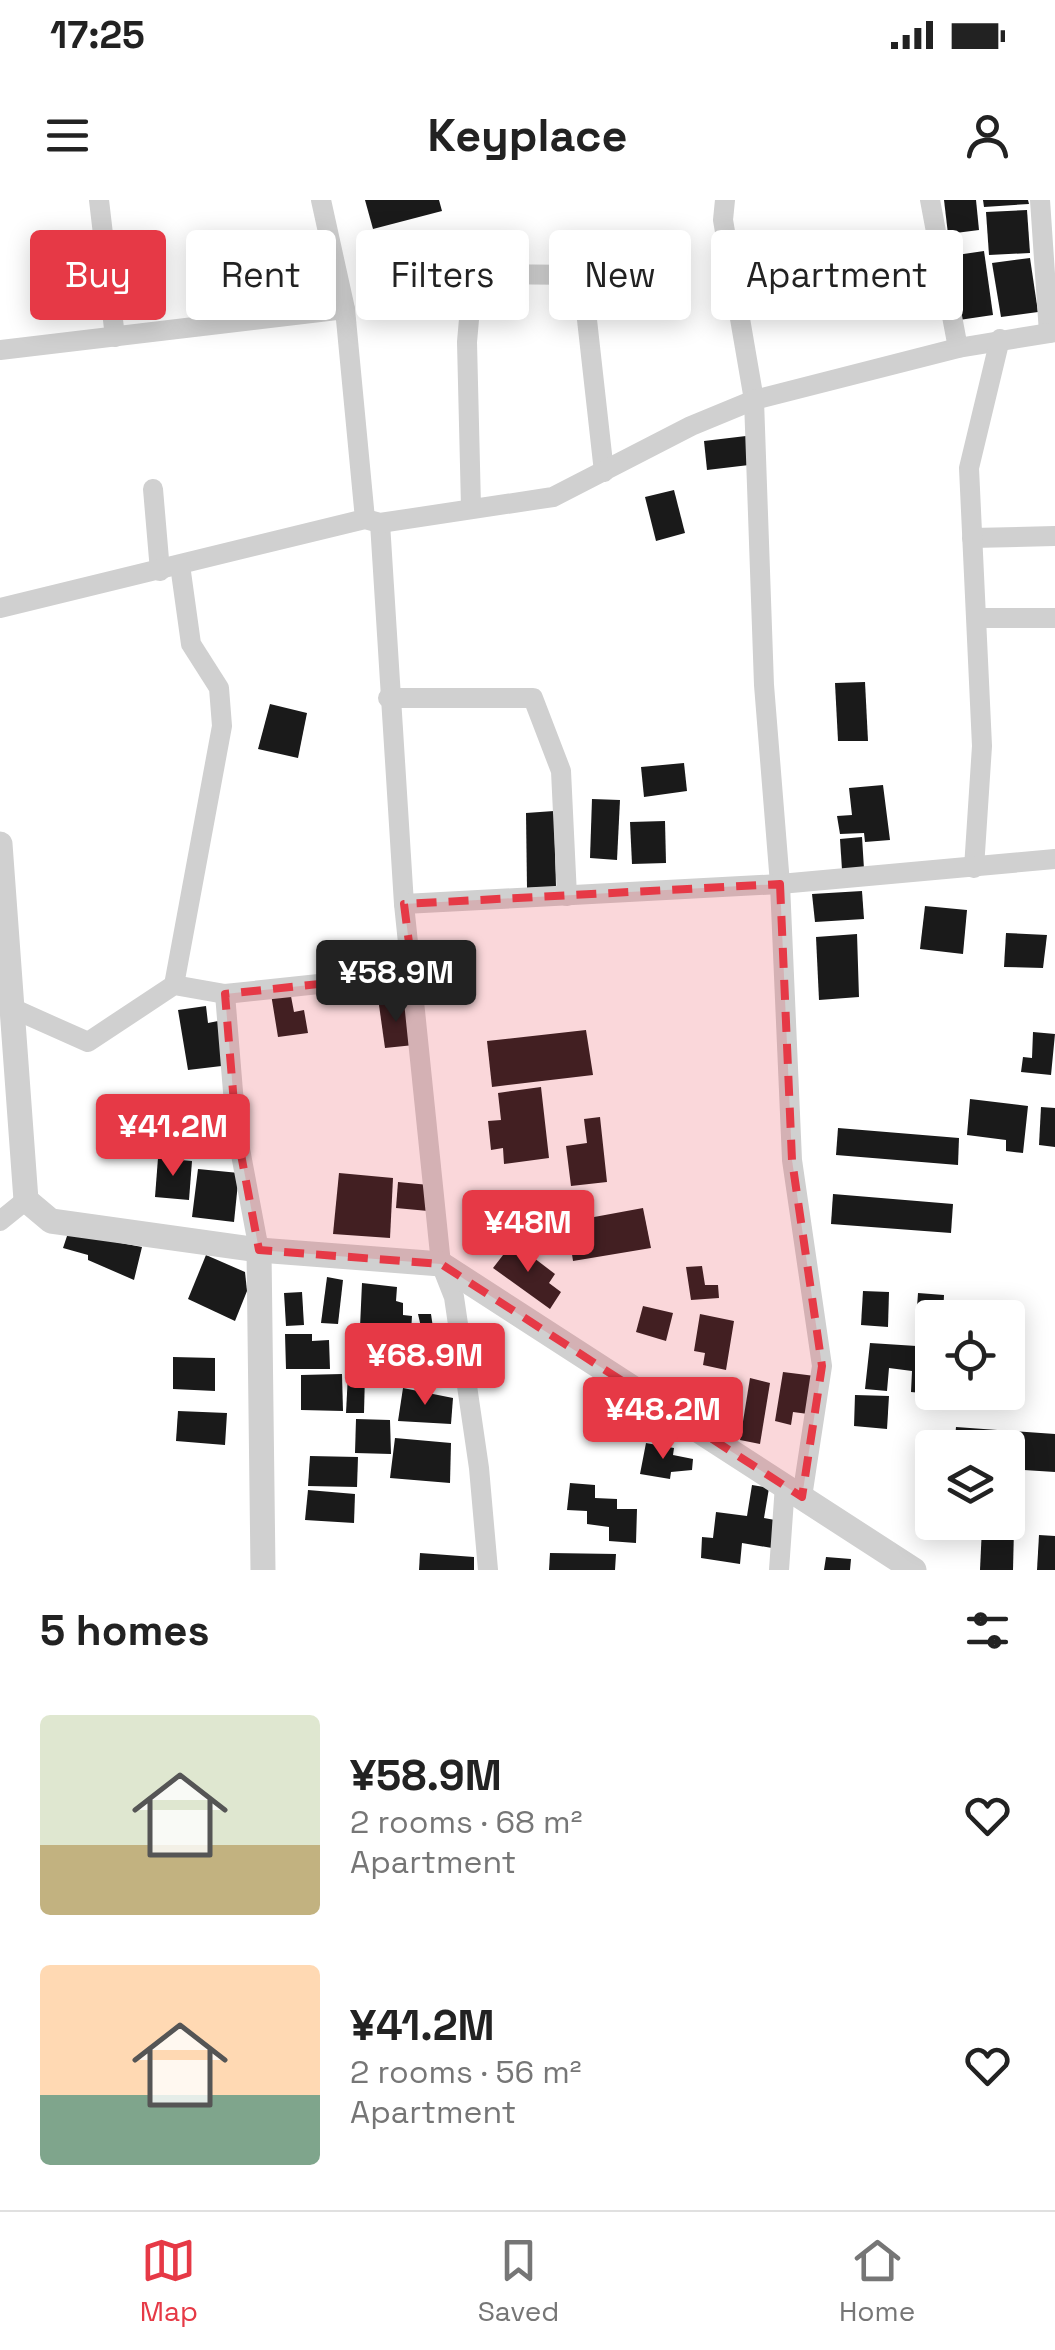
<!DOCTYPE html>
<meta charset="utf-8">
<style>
:root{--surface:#fff;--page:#f2f2f2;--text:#222;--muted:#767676;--line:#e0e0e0;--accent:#e63946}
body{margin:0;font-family:"Space Grotesk",sans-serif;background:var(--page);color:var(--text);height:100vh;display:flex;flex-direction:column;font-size:38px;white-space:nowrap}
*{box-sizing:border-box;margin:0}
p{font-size:32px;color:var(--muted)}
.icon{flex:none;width:55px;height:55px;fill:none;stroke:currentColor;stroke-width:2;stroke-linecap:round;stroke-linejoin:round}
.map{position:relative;height:1370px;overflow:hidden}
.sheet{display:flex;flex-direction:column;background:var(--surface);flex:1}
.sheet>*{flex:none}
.top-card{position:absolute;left:30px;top:30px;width:995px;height:90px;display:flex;gap:20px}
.tools{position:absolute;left:915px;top:1100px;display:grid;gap:20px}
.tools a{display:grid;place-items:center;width:110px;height:110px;border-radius:10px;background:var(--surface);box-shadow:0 5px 25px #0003;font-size:50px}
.price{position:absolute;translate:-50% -85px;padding:0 22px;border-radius:10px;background:var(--accent);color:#fff;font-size:32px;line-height:65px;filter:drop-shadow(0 2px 5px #0008)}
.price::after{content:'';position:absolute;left:50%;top:60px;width:30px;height:22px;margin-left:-15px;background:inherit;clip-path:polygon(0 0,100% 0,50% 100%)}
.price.current{background:#222;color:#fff}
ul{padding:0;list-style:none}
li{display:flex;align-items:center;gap:30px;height:250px;padding:0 40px}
li span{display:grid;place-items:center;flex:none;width:280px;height:200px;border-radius:10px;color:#555}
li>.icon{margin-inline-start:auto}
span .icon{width:120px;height:120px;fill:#fffc;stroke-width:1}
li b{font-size:42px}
h2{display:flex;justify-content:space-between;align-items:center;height:120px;padding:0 40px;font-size:42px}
.pill{padding:0 35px;border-radius:10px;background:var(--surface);box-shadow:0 5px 25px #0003;font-size:35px;line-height:90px}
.pill.current{background:var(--accent);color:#fff}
.status{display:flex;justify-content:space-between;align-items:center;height:70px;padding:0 50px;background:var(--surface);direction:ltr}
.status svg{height:28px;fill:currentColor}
header{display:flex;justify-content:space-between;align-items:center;height:130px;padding:0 40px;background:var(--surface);font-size:45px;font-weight:700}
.tab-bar{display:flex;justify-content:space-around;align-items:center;height:140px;border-top:2px solid var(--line);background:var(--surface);font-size:28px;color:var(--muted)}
.tab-bar a{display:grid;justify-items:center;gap:5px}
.tab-bar .current{color:var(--accent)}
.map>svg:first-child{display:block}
.building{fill:#1a1a1a}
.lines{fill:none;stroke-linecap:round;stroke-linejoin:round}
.minor{stroke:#d0d0d0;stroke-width:20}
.tertiary{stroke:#d0d0d0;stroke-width:25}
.marked{fill:#e63946;fill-opacity:0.2;stroke:#e63946;stroke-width:8;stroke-dasharray:20 12;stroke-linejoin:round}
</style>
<div class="status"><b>17:25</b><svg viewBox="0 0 49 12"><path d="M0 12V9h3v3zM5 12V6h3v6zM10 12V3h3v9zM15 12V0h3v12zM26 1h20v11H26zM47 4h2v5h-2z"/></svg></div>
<header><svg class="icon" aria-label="menu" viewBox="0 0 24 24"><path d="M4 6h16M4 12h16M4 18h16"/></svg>Keyplace<svg class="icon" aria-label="person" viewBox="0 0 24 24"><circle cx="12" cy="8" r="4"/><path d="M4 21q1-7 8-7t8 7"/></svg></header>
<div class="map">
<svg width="1055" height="1370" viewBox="0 0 1055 1370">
<rect width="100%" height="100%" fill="#fff"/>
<!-- building -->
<g class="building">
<polygon points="365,0 439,0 442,11 373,29"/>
<polygon points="944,0 976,0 979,30 948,34"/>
<polygon points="983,0 1028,0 1029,4 984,7"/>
<polygon points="1027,10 1030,53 989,55 986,12"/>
<polygon points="984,51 993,115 959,120 950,56"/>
<polygon points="1030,58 1038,112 1001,117 992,63"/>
<polygon points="746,236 749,265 707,270 704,241"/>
<polygon points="674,290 685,333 656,341 645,297"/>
<polygon points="865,482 868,541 838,541 835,483"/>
<polygon points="270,504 307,513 298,558 258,549"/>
<polygon points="684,563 687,591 644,597 641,567"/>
<polygon points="883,585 890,640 865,642 864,633 840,634 837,616 852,615 849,588"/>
<polygon points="592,599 620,600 617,660 590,658"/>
<polygon points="554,611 556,687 527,688 526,613"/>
<polygon points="665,621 666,663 632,664 630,622"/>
<polygon points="862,637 864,669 842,670 840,639"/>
<polygon points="862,691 864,719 815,722 812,694"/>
<polygon points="925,706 967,710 963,754 920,749"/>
<polygon points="1006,733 1047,735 1043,768 1004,767"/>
<polygon points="857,734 859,797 819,800 816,737"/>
<polygon points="290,791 294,812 304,810 308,833 278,837 271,794"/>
<polygon points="408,802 414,845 385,848 379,805"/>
<polygon points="206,806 208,823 223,820 230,865 188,870 178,810"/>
<polygon points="586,830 593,875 492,887 487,841"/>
<polygon points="1033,832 1055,834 1051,875 1021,872 1023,857 1032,858"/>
<polygon points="541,887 549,958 504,964 503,948 491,950 488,921 501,920 498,893"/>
<polygon points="970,899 1028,906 1023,953 1006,951 1006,940 967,935"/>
<polygon points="1041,907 1055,908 1055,947 1039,945"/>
<polygon points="600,917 607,982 571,986 566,946 587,943 584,919"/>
<polygon points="838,928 959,938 958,965 836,955"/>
<polygon points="158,958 192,961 189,1000 155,997"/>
<polygon points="198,969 239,973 234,1022 192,1017"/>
<polygon points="339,973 393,978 390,1038 333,1034"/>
<polygon points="398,982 429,985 428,1011 396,1008"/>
<polygon points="833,994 953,1004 951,1033 831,1024"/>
<polygon points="513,999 517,1035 475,1039 473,1020 465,1021 464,1002"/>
<polygon points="551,1000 555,1051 537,1052 533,1002"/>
<polygon points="643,1008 651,1048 573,1061 567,1022"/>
<polygon points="68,1033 142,1047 134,1080 88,1060 88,1055 63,1048"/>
<polygon points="513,1042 555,1074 549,1083 561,1092 550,1109 493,1068"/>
<polygon points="206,1055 245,1072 247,1091 235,1121 188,1099"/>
<polygon points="702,1066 705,1085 718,1085 719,1098 691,1100 686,1067"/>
<polygon points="327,1077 343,1080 338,1124 321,1123"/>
<polygon points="362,1083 397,1087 396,1101 403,1103 403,1115 412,1116 411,1132 360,1127"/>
<polygon points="863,1091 889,1092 888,1127 861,1125"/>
<polygon points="302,1092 304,1125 286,1126 284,1093"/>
<polygon points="918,1093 944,1095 943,1118 932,1118 932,1136 915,1135"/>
<polygon points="643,1106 673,1113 666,1141 636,1132"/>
<polygon points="418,1114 431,1114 436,1148 426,1149"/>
<polygon points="700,1114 734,1121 726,1170 703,1165 705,1153 694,1151"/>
<polygon points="285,1134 312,1134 312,1141 329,1140 330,1169 286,1169"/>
<polygon points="870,1143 932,1147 932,1194 911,1192 912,1171 889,1168 887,1191 865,1189"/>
<polygon points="173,1157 215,1158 215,1191 173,1189"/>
<polygon points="783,1172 815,1176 808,1214 793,1212 791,1225 775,1221"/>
<polygon points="342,1174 343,1211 301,1210 301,1175"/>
<polygon points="348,1174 365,1174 364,1213 346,1213"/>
<polygon points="750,1178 770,1183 760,1244 740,1240"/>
<polygon points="403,1188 453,1198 451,1224 398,1221"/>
<polygon points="855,1195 889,1196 887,1229 854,1226"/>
<polygon points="178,1211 227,1213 225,1245 176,1241"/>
<polygon points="356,1219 390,1220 391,1254 355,1253"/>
<polygon points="956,1227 1055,1234 1055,1272 1008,1269 1008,1248 954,1248"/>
<polygon points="395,1238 451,1243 450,1283 390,1278"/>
<polygon points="646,1243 674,1248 673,1255 693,1259 692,1270 671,1272 670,1279 640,1274"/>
<polygon points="310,1256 358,1257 357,1287 308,1286"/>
<polygon points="570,1283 595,1285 595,1298 617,1299 617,1309 637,1309 636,1343 609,1341 609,1327 587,1324 587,1311 567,1310"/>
<polygon points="752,1285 769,1288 764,1318 775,1320 772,1348 742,1343 740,1364 701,1358 702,1337 713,1338 716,1312 747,1316"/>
<polygon points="308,1290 355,1294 354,1323 305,1320"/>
<polygon points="982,1327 1014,1328 1013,1370 980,1370"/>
<polygon points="1039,1335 1055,1336 1055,1370 1037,1370"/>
<polygon points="420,1353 474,1357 474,1370 419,1370"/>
<polygon points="550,1353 616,1354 615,1370 549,1370"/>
<polygon points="826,1357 851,1359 850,1370 824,1370"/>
</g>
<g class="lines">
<!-- minor -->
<g class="minor">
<polyline points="99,0 115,137"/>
<polyline points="321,0 345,109 365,319"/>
<polyline points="725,0 723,20 754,200 764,485 780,684 792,960 822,1166 802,1297"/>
<polyline points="930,0 958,148"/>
<polyline points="1040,0 1049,133"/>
<polyline points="0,150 345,109"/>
<polyline points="153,289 160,371"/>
<polyline points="471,307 467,142 473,74 582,75 604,272"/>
<polyline points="380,323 404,704 441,1064 454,1097 479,1268 488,1370"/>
<polyline points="972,338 1055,336"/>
<polyline points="0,408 365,319 380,323 553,297 691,226 754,200 958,148 1055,132"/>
<polyline points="978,418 1055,418"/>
<polyline points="388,498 533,498 561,571 567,696"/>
<polyline points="974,668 982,546 969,268 1000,139"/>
<polyline points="404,704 780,684 1055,659"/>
<polyline points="174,785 222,526 219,488 191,444 180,365"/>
<polyline points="225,794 236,928 259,1050"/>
<polyline points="14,809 88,842 174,785 225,794 413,774"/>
<polyline points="0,1021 26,1000"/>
<polyline points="779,1370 785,1285"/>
</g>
<!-- tertiary -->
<g class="tertiary">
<polyline points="0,644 26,1000 51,1021 259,1050 441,1064 914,1370"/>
<polyline points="259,1050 263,1370"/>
</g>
</g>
<!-- marked area -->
<path class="marked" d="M 780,684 L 792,960 L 822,1166 L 802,1297 L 441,1064 L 259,1050 L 236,928 L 225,794 L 413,774 L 404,704 Z"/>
</svg>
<div class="tools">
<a><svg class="icon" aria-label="locate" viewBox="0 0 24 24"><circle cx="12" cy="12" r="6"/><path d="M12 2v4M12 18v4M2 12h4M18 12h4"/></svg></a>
<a><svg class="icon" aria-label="layers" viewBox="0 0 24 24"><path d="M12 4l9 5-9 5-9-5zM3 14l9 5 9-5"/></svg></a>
</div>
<b class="price current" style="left:396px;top:825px">¥58.9M</b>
<b class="price" style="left:173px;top:979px">¥41.2M</b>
<b class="price" style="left:528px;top:1075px">¥48M</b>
<b class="price" style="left:425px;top:1208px">¥68.9M</b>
<b class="price" style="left:663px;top:1262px">¥48.2M</b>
<div class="top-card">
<a class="pill current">Buy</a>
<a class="pill">Rent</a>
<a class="pill">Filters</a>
<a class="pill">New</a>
<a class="pill">Apartment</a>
</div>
</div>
<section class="sheet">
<h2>5 homes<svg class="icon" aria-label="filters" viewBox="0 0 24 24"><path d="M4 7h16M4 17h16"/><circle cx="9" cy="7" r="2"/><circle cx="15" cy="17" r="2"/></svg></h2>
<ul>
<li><span style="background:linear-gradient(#dfe7d0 65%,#c2b280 0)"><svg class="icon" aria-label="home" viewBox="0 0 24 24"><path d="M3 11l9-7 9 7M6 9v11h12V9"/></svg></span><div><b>¥58.9M</b><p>2 rooms · 68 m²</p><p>Apartment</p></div><svg class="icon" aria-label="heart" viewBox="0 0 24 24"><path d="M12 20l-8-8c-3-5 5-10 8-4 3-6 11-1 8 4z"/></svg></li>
<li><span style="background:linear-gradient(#ffd9b3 65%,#7fa58c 0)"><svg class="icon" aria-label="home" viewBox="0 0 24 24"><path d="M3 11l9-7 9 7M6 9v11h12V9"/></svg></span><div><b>¥41.2M</b><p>2 rooms · 56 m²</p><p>Apartment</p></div><svg class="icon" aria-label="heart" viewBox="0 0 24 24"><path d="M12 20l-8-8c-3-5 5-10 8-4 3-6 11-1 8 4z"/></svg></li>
</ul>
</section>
<nav class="tab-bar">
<a class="current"><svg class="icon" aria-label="map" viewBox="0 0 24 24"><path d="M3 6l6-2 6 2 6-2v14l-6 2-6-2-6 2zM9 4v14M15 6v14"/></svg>Map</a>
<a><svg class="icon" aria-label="saved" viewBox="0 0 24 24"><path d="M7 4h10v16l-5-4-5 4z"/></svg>Saved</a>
<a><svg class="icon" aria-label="home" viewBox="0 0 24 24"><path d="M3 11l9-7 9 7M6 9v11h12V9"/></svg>Home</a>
</nav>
